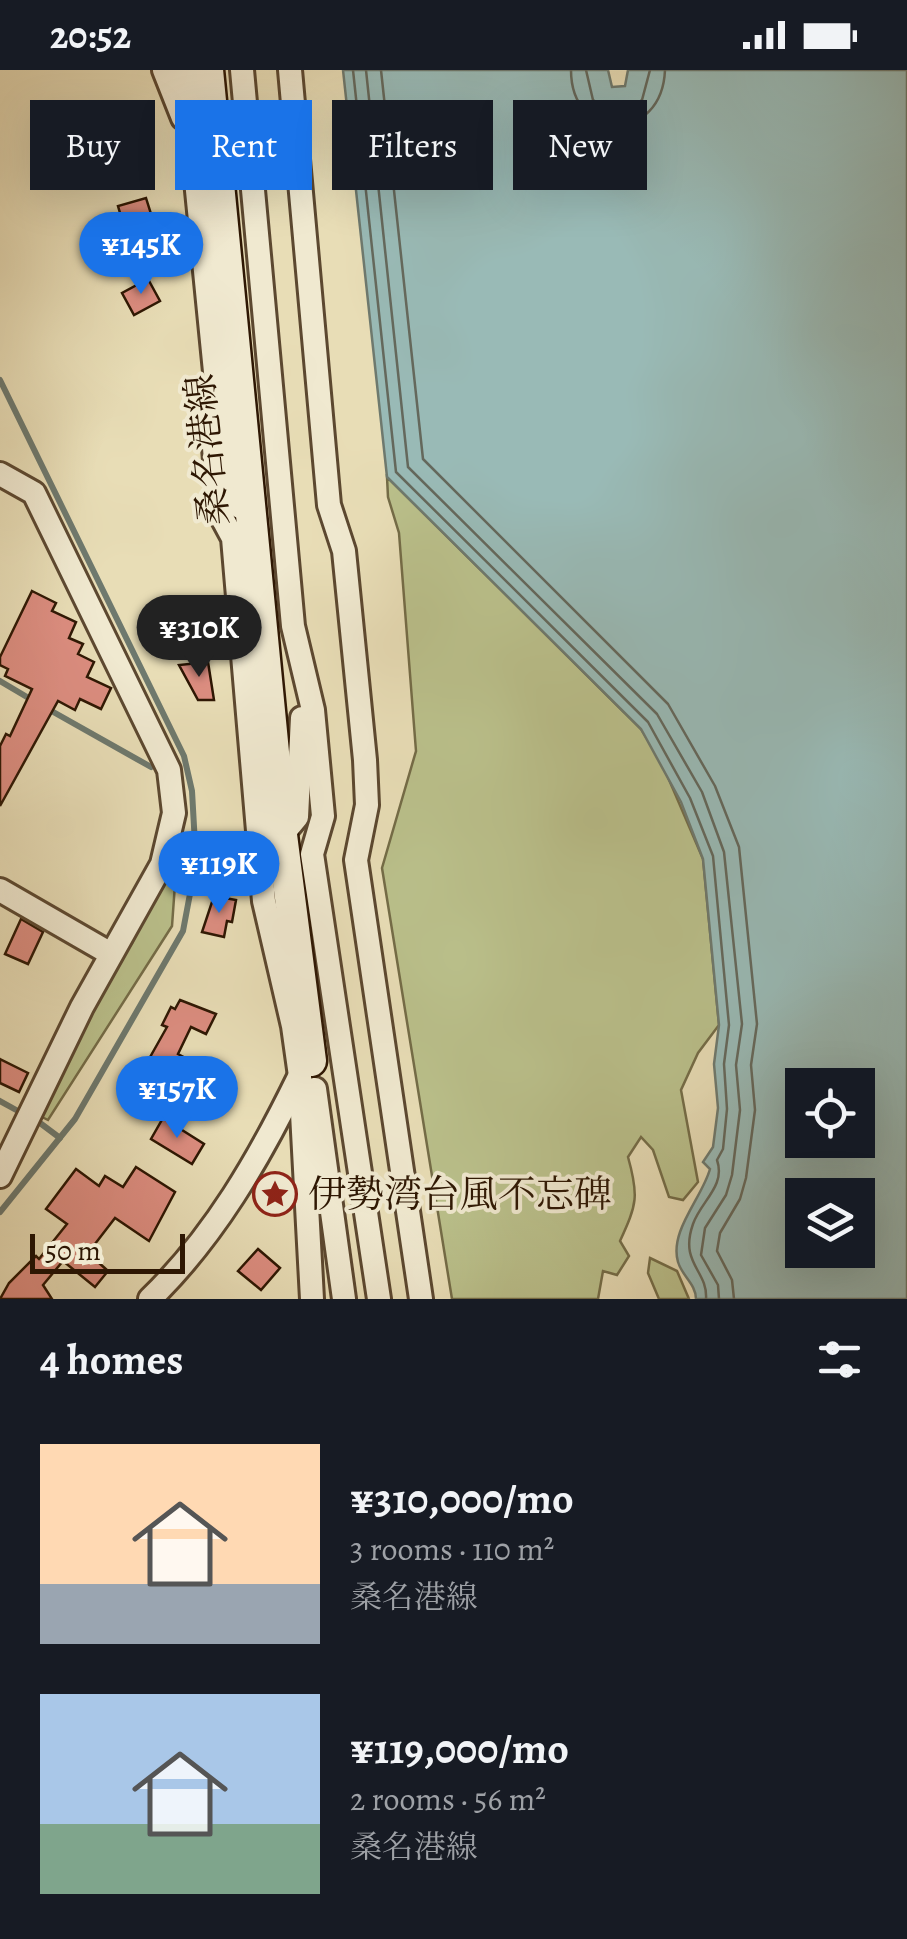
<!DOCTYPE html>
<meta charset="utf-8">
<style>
:root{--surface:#171b24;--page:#242831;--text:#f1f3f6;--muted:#9ea1a6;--accent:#1a73e8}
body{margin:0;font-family:Alegreya,"Noto Serif JP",serif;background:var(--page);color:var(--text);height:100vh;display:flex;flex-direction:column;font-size:38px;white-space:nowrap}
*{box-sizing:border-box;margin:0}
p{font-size:32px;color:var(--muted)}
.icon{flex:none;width:55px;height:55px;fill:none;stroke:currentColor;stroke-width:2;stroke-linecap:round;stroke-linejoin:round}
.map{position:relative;height:1229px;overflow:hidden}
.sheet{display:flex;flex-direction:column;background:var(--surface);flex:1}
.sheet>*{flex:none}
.hud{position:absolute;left:30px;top:30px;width:848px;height:90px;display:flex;gap:20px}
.fabs{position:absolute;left:785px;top:998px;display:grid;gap:20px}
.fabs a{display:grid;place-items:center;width:90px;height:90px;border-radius:0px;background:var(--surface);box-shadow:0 10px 40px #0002;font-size:50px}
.scale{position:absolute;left:30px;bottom:25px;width:155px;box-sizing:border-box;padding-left:10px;border:5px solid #2e1703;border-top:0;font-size:28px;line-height:35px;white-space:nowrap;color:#2e1703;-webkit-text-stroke:8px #f0e9d0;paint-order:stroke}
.price{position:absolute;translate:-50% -85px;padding:0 22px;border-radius:35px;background:var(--accent);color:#fff;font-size:32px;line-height:65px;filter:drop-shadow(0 2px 5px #0008)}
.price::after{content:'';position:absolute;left:50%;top:60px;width:30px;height:22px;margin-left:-15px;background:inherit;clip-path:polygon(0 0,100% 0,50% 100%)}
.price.selected{background:#222;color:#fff}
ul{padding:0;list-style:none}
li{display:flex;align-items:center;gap:30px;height:250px;padding:0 40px}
li span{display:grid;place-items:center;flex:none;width:280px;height:200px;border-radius:0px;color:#555}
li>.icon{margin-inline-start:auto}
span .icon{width:120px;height:120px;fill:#fffc;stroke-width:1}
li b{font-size:42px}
h2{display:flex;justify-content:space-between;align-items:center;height:120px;padding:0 40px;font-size:42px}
.tag{padding:0 35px;border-radius:0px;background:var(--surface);box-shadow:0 10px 40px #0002;font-size:35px;line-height:90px}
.tag.selected{background:var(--accent);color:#fff}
.status{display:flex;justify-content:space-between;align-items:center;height:70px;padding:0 50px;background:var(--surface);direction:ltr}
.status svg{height:28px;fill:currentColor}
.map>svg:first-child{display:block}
.green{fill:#bac08b;stroke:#746c47;stroke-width:2.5}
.water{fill:#99bab6;stroke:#6e796e;stroke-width:2.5;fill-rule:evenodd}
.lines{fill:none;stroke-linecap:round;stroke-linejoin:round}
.shore{stroke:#64685c;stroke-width:2.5}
.stream{stroke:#6e796e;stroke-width:6}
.building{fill:#dc8d80;stroke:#2e1703;stroke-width:2.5}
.street-casing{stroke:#5c4830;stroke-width:28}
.secondary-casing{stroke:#2e1703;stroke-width:35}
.street{stroke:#f0e9d0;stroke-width:22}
.secondary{stroke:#f0e9d0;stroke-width:30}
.labels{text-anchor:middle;stroke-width:8;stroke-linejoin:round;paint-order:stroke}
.street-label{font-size:38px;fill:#2e1703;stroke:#f0e9d0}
.poi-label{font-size:38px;fill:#2e1703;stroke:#f0e9d0;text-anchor:start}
</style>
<div class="status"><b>20:52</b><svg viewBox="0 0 49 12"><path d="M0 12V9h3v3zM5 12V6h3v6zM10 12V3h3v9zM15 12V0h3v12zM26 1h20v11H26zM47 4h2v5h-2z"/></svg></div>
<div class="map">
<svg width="907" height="1229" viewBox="0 0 907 1229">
<rect width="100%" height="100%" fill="#e8ddb6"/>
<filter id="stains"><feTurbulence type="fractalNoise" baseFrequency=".002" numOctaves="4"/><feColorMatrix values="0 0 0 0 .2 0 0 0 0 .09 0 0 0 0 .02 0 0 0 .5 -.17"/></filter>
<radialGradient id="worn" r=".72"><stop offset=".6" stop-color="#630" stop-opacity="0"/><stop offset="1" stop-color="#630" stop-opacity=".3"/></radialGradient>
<!-- green -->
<g class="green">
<path d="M 387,407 L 641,659 L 661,691 L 703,789 L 719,955 L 698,983 L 681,1020 L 698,1112 L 683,1130 L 669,1127 L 653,1080 L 641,1067 L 628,1087 C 639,1126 637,1134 620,1171 L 629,1186 L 617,1205 L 603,1201 L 598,1229 L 452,1229 L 382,798 L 416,681 L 399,463 L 388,427 Z"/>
<polygon points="178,772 172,856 48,1050 38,1045 112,901 132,873"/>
<polygon points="650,1188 677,1201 689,1229 659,1229 648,1203"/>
</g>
<!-- water -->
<path class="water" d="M 343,0 L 608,0 L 612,17 L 625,16 L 628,0 L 907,0 L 907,1229 L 696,1229 C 696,1214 682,1206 678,1192 C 669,1161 702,1128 710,1099 L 703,1092 L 713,1077 L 718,1038 L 714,994 L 719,955 L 703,789 L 681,732 L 641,659 L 387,407 ZM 802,1015 L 858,1015 L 858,1070 L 802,1070 ZM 802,1125 L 858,1125 L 858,1180 L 802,1180 Z"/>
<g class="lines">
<!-- shore -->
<g class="shore">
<path d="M 353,0 L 396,402 L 648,652 L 690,728 L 713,786 L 729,955 L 724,994 L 727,1039 L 723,1079 L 717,1090 C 726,1116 701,1131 693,1154 C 679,1194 708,1200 706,1229"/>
<polyline points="366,0 408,397 657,644 702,722 724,782 742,954 736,995 740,1040 732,1105 726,1125 705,1158 701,1185 718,1215 719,1229"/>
<polyline points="381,0 423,389 668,634 715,716 739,777 757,954 751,995 755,1040 746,1108 740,1129 720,1163 717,1181 732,1210 734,1229"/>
<path d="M 571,0 C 571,73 662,74 665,0"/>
<path d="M 586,0 L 593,30 C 607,43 627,42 642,30 L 650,0"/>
</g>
<!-- stream -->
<g class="stream">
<polyline points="0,310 184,686 192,721 196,792 183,861 75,1049 0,1142"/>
<polyline points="0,611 32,630"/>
<polyline points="48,639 151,697"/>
<polyline points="0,1031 18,1041"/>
<polyline points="36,1050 60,1068"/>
</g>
</g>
<!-- building -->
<g class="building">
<polygon points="120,68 126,95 82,104 76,77"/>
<polygon points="146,128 151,144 123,153 118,136"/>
<polygon points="148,209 160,231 134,245 122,223"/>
<polygon points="32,521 56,533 52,541 76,552 69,568 83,574 78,584 94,592 87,607 111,618 101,639 80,629 75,640 58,631 0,736 0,676 6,664 10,666 32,619 5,606 8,599 0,595 0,587"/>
<polygon points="208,592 214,630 198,630 179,595"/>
<polygon points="214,826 236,830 232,852 227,851 224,867 202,862"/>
<polygon points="21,849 43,862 28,894 5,884"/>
<polygon points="180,930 216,944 206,964 191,957 178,984 191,991 181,1008 149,989 167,957 162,955 171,937 175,939"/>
<polygon points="0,989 28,1003 19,1022 0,1013"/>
<polygon points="163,1048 204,1074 192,1094 151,1069"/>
<polygon points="136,1097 175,1122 149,1171 115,1148 88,1183 108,1201 95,1217 63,1191 43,1215 52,1229 0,1229 9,1213 36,1186 39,1189 67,1154 46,1139 76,1099 99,1116 105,1106 123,1117"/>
<polygon points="258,1179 280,1198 261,1220 238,1201"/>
</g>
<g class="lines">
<!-- street casing -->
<g class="street-casing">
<g id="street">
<polyline points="164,0 183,48"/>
<polyline points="185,0 221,362 240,437"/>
<polyline points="242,0 293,556 313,640 323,746 312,784 379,1229"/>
<polyline points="290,0 329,435 344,481 365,690 367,735 356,790 421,1229"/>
<polyline points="221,362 213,365 219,442 233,468 264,831 293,956 300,1006 312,1229"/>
<polyline points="0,404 34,423 169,700 174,743 162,794 82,937 0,1106"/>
<polyline points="282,765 297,747 302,648"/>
<polyline points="0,820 111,884"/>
<polyline points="315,1019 344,1229"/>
<path d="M 150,1229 C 214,1167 259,1089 298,1009"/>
</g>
</g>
<!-- secondary casing -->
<g class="secondary-casing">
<polyline id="secondary" points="208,0 282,765 311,991"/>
</g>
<!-- street -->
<use href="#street" class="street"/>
<!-- secondary -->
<use href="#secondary" class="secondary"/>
</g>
<!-- icons -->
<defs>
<g id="sight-ring" transform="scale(2.25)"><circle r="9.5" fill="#f0e9d0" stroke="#8f2418" stroke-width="1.5"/><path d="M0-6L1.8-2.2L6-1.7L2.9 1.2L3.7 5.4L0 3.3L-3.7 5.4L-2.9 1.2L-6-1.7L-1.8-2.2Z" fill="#8f2418"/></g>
</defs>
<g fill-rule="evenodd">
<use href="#sight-ring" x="275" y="1124"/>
</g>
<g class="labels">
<!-- street labels -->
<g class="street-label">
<text transform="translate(207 380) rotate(-96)" y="13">桑名港線</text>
</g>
<!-- poi labels -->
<g class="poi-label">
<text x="308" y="1137">伊勢湾台風不忘碑</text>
</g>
</g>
<rect width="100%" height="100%" filter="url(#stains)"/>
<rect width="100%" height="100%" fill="url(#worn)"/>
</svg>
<div class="fabs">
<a><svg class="icon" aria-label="locate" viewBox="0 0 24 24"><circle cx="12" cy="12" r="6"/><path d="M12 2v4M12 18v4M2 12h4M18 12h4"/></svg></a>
<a><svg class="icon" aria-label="layers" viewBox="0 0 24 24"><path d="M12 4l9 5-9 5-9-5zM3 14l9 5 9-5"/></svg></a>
</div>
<div class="scale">50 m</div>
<b class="price" style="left:141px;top:227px">¥145K</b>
<b class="price selected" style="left:199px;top:610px">¥310K</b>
<b class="price" style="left:219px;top:846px">¥119K</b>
<b class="price" style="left:177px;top:1071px">¥157K</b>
<div class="hud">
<a class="tag">Buy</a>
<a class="tag selected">Rent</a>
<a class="tag">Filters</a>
<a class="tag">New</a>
</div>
</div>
<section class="sheet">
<h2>4 homes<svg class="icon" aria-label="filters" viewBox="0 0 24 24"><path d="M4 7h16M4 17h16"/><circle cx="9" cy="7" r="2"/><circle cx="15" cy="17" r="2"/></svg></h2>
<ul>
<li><span style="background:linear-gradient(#ffd9b3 70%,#9aa5b1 0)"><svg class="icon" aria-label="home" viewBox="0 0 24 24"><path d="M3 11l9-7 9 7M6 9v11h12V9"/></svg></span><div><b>¥310,000/mo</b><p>3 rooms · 110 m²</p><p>桑名港線</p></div></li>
<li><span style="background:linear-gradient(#a9c7e8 65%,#7fa58c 0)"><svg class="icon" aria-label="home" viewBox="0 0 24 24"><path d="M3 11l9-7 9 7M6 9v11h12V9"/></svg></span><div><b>¥119,000/mo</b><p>2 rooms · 56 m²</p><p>桑名港線</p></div></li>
</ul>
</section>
